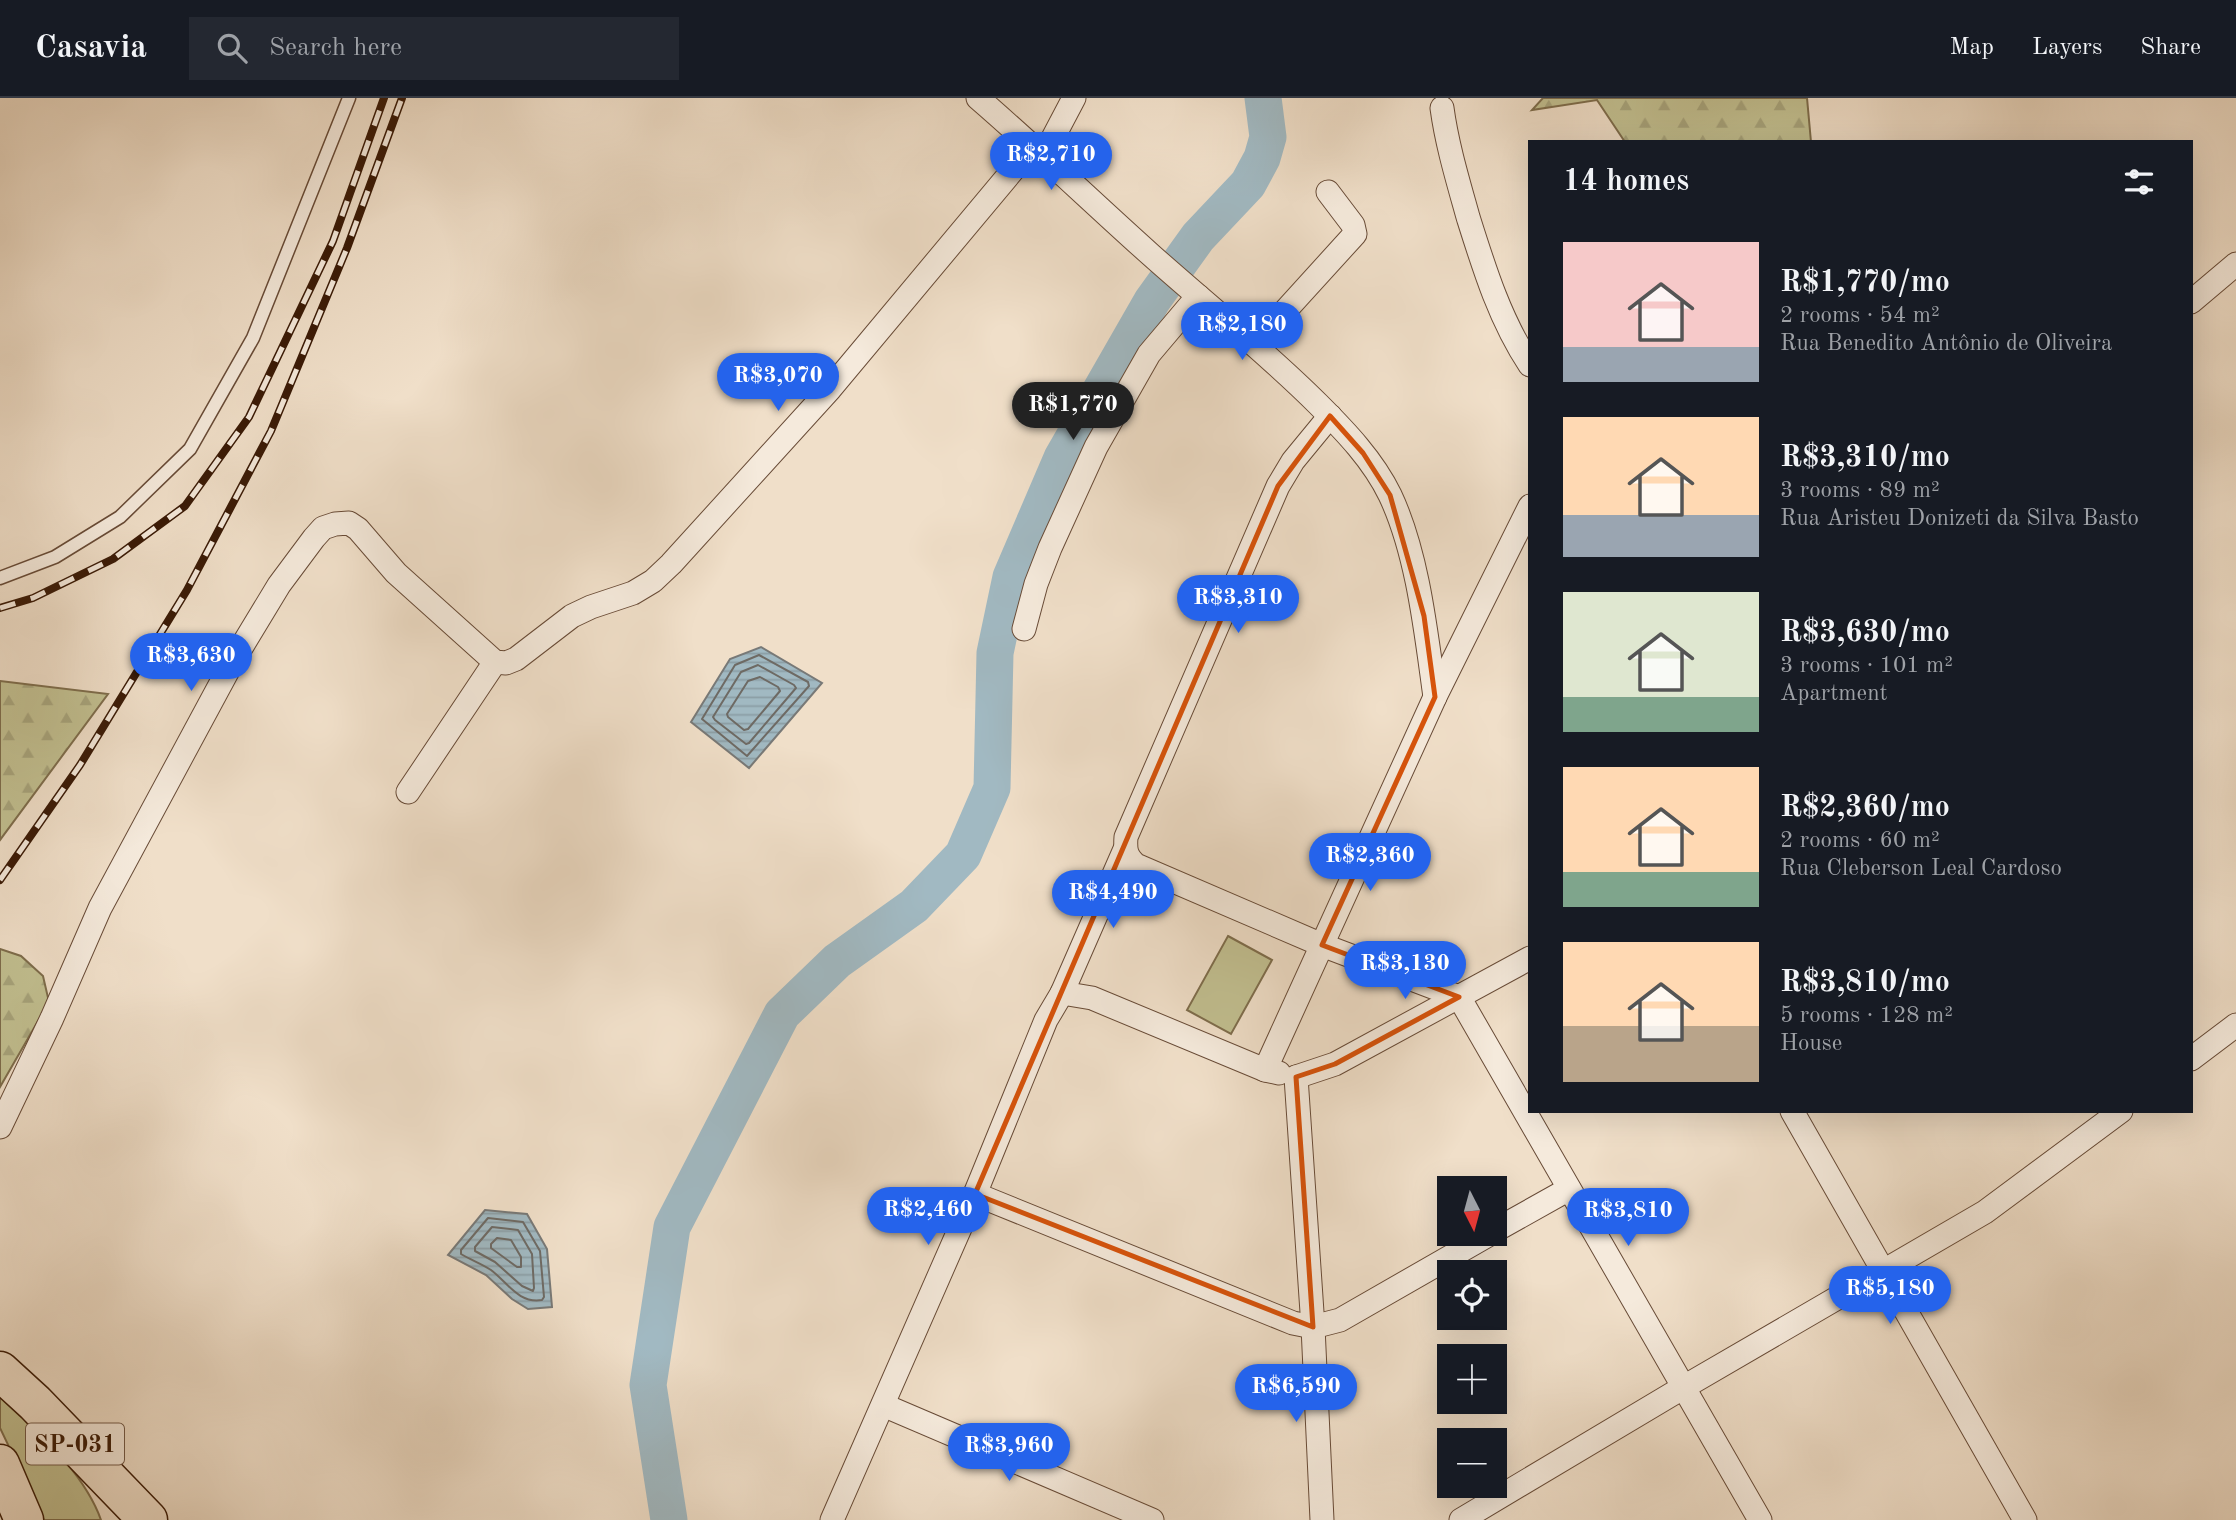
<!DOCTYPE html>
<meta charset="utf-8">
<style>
:root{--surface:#171b24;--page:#242831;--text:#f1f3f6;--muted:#9ea1a6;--line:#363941;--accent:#2563eb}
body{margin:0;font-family:"Old Standard TT",serif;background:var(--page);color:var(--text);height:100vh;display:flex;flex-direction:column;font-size:26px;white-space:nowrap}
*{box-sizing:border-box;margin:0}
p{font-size:23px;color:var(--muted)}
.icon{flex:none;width:38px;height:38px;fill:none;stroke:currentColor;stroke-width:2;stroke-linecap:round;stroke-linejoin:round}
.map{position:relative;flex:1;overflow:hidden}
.details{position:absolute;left:1528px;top:42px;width:665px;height:973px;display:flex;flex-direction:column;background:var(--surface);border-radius:0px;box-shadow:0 7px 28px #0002}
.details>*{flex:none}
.needle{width:46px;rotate:174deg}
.buttons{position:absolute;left:1437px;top:1078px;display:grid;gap:14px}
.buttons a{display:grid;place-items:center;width:70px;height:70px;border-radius:0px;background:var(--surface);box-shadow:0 7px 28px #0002;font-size:35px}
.price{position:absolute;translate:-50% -60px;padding:0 16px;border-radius:24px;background:var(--accent);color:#fff;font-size:23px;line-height:46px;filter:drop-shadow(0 2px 4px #0008)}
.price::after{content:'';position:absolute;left:50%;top:42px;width:21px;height:16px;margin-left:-10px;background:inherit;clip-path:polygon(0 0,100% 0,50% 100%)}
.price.on{background:#222;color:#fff}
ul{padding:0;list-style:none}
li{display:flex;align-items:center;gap:21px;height:175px;padding:0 35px}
li span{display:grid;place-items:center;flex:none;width:196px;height:140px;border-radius:0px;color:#555}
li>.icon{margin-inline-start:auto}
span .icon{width:84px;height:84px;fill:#fffc;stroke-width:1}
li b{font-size:30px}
h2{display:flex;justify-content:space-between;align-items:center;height:84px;padding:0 35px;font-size:30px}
header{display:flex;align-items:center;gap:42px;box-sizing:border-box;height:98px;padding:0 35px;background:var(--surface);border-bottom:2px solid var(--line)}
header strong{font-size:33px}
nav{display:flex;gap:38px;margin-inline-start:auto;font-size:24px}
.search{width:490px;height:63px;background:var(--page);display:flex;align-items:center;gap:18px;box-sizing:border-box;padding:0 24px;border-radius:0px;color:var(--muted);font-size:26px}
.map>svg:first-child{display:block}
.green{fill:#c2c091;stroke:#7e6d4c;stroke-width:2}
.forest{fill:url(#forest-firs);stroke:#7e6d4c;stroke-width:2}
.water{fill:url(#water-rules);stroke:#787977;stroke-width:2}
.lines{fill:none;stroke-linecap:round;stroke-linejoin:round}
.shore{stroke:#6e6a64;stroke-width:2}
.river{stroke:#a1b9c2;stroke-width:37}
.service-casing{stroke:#684b37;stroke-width:15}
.minor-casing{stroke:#684b37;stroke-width:25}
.trunk-casing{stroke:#3a1a06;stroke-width:41}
.service{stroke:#f5eadc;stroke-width:12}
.minor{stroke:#f5eadc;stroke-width:23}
.trunk{stroke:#f0dfc9;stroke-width:38}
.rail-casing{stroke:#3a1a06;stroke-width:8}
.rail{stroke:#f5eadc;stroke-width:5;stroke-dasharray:16;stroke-linecap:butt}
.marked{fill:none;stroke:#d7530b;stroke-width:5;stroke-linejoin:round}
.labels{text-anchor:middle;stroke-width:5;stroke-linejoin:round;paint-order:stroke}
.shield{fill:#f5eadc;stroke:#725846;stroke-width:2}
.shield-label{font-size:24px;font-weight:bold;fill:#3a1a06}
</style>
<header>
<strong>Casavia</strong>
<div class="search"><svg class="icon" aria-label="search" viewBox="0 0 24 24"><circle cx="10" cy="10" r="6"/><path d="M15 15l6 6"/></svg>Search here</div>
<nav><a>Map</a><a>Layers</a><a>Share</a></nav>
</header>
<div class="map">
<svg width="2236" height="1422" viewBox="0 0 2236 1422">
<defs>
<pattern id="forest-firs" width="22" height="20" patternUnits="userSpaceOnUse" patternTransform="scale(1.75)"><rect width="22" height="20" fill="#c2c091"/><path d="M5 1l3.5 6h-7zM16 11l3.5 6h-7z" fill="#a7a47c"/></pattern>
<pattern id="water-rules" width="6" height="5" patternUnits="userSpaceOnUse" patternTransform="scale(1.75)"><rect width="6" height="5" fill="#a1b9c2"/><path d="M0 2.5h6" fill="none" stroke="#8b9ea5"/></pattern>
</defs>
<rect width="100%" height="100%" fill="#f0dfc9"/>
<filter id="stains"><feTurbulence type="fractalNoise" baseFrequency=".00286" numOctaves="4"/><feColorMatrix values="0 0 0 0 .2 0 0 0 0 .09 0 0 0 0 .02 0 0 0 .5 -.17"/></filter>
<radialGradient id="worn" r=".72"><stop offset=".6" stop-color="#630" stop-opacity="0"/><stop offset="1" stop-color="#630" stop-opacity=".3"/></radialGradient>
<!-- green -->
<g class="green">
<polygon points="1228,838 1272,862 1231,936 1187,912"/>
<path d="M 0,1295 C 35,1331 84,1374 101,1422 L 44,1422 L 0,1330 Z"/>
</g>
<!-- forest -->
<g class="forest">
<polygon points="1543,0 1807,0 1811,44 1625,44 1597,2 1532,12"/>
<polygon points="0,583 108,596 0,742"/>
<polygon points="0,851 21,858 43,878 49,904 0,989"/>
</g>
<!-- water -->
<g class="water">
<polygon points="761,549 822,585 749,670 691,624 730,561"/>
<polygon points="485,1112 527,1116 547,1151 552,1209 528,1211 512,1201 486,1177 448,1157"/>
</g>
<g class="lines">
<!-- shore -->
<g class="shore">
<polygon points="759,557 808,584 809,588 747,658 702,621 735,567"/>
<polygon points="758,567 794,587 796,590 749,645 746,646 715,622 713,619 741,574"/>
<polygon points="760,579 778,589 780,593 748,631 744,632 728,619 727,616 748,583"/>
<path d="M 488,1120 L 523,1124 L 540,1153 L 544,1199 L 542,1202 C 519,1206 508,1185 491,1172 C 482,1166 471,1162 461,1156 L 461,1152 Z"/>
<polygon points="492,1129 518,1132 532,1156 534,1190 533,1193 522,1188 495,1164 475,1153 475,1149"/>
<polygon points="497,1140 511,1142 521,1159 521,1169 517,1169 491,1150 491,1146"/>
</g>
<!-- river -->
<polyline class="river" points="669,1422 648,1287 672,1129 782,916 837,863 914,808 963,757 992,690 995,555 1011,479 1062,360 1152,203 1198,139 1248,86 1262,60 1268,39 1263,0"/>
<!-- service casing -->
<g class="service-casing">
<polyline id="service" points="0,480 55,459 120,419 190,351 253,240 349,0"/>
</g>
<!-- minor casing -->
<g class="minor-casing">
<g id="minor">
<path d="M 978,0 C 1037,51 1093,105 1151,157 C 1207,207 1265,253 1318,306 C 1345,333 1373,362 1390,397 C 1418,456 1426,535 1435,599"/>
<path d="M 1442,10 C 1447,47 1458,83 1468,119 C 1484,170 1500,222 1530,267"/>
<polyline points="1044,57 1074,0"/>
<polyline points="2191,204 2236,166"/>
<polyline points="1255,246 1355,136 1353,127 1328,94"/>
<path d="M 1330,318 L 1293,363 L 1278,388 L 1126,739 C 1125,752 1126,758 1136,767 L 1322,847 L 1459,899 L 1760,1422"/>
<polyline points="1024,531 1036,486 1050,450 1096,349 1149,256 1198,198"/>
<polyline points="408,694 495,564"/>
<polyline points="1062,895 1092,900 1265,972 1279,975"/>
<polyline points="2191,961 2236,927"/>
<polyline points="1265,972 1435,599 1530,408"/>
<polyline points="1296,979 1313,1229 1322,1422"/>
<polyline points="1296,979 1335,966 1530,860"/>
<polyline points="1792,1013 2025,1422"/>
<polyline points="0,1029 52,920 100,810 233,563 279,487 314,440 323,430 335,426 349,425 358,431 396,475 495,564 506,565 516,561 572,518 591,509 633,495 653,483 671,466 830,291 1033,48"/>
<polyline points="975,1096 1293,1225 1313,1229 1340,1222 1490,1136"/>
<polyline points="1494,1133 1569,1091"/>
<polyline points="883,1307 1152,1422"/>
<polyline points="832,1422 975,1096 1046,922 1062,895 1125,751"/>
<polyline points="1461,1422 1684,1289 1985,1114 2121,1013"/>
</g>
</g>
<!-- trunk casing -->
<g class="trunk-casing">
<g id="trunk">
<polyline points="0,1273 35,1305 148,1422"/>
<polyline points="0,1366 24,1422"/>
</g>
</g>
<!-- service -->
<use href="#service" class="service"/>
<!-- minor -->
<use href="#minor" class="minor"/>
<!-- trunk -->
<use href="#trunk" class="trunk"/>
<!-- rail casing -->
<g class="rail-casing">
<g id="rail">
<polyline points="0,510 33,500 113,461 185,408 249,319 333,143 384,0"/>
<polyline points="0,782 80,667 187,492 271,333 347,150 402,0"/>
</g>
</g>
<!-- rail -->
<use href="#rail" class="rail"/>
</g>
<!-- marked area -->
<path class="marked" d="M 1330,318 L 1363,355 L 1390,397 L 1424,518 L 1435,599 L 1322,847 L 1459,899 L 1335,966 L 1296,979 L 1313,1229 L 975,1096 L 1278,388 Z"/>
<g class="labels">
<!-- shield labels -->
<rect class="shield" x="26" y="1325.5" width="98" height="41" rx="5"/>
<g class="shield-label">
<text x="75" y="1354">SP-031</text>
</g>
</g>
<rect width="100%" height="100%" filter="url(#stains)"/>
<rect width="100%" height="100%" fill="url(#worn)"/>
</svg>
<div class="buttons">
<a><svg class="needle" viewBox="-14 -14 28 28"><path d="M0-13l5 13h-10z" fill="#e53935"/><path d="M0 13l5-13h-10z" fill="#9ea1a6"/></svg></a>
<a><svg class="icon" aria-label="locate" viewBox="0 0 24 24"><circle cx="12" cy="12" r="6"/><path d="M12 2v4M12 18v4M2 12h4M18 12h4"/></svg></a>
<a>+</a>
<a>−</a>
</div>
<b class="price" style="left:1051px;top:94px">R$2,710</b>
<b class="price" style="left:1242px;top:264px">R$2,180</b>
<b class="price" style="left:778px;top:315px">R$3,070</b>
<b class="price on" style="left:1073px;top:344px">R$1,770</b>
<b class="price" style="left:1238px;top:537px">R$3,310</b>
<b class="price" style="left:191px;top:595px">R$3,630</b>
<b class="price" style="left:1370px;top:795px">R$2,360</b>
<b class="price" style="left:1113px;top:832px">R$4,490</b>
<b class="price" style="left:1405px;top:903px">R$3,130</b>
<b class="price" style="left:928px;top:1149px">R$2,460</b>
<b class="price" style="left:1628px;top:1150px">R$3,810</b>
<b class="price" style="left:1890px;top:1228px">R$5,180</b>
<b class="price" style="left:1296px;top:1326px">R$6,590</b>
<b class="price" style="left:1009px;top:1385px">R$3,960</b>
<section class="details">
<h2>14 homes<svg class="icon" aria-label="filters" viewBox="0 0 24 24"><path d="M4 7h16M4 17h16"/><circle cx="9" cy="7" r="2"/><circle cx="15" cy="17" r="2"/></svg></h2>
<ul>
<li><span style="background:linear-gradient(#f6c9c9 75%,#9aa5b1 0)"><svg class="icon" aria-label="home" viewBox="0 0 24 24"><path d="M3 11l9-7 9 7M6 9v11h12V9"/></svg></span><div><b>R$1,770/mo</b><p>2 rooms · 54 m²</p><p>Rua Benedito Antônio de Oliveira</p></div></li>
<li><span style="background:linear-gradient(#ffd9b3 70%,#9aa5b1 0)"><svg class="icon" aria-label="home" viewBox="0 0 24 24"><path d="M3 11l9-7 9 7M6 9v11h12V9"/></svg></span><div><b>R$3,310/mo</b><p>3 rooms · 89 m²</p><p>Rua Aristeu Donizeti da Silva Basto</p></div></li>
<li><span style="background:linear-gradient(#dfe7d0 75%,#7fa58c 0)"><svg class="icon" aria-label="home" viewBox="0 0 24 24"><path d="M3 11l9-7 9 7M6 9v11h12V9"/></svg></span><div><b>R$3,630/mo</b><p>3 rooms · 101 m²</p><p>Apartment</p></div></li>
<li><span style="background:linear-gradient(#ffd9b3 75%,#7fa58c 0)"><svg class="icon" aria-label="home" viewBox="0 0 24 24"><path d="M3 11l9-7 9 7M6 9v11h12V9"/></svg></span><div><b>R$2,360/mo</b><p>2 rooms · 60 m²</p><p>Rua Cleberson Leal Cardoso</p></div></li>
<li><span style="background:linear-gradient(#ffd9b3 60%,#b9a48a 0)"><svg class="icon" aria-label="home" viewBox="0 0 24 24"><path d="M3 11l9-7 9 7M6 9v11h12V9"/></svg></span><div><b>R$3,810/mo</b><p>5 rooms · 128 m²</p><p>House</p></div></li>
</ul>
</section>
</div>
